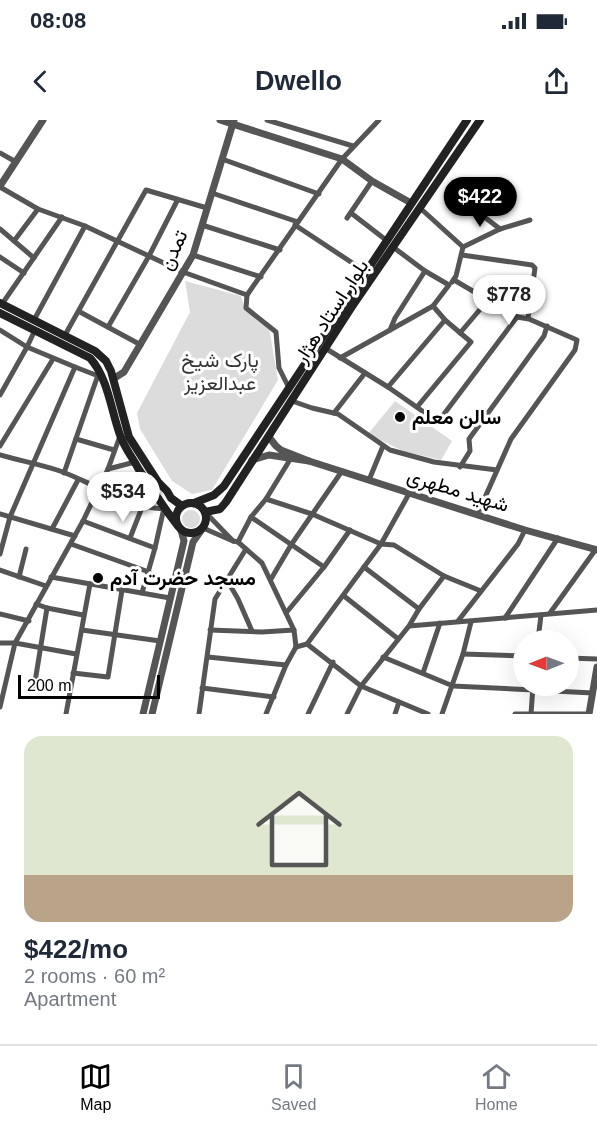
<!DOCTYPE html>
<meta charset="utf-8">
<style>
:root{--surface:#fff;--page:#f2f2f3;--text:#1f2937;--muted:#747a83;--line:#e0e1e3;--accent:#000}
body{margin:0;font-family:Helvetica,Vazirmatn,sans-serif;background:var(--page);color:var(--text);height:100vh;display:flex;flex-direction:column;font-size:22px;white-space:nowrap}
*{box-sizing:border-box;margin:0}
p{font-size:20px;color:var(--muted)}
.icon{flex:none;width:33px;height:33px;fill:none;stroke:currentColor;stroke-width:2;stroke-linecap:round;stroke-linejoin:round}
.map{position:relative;height:594px;overflow:hidden}
.drawer{display:flex;flex-direction:column;background:var(--surface);flex:1}
.drawer>*{flex:none}
.needle{width:39px;rotate:269deg}
.fabs{position:absolute;left:513px;top:510px;display:grid;gap:12px}
.fabs a{display:grid;place-items:center;width:66px;height:66px;border-radius:50%;background:var(--surface);box-shadow:0 6px 24px #0002;font-size:30px}
.scale{position:absolute;left:18px;bottom:15px;width:142px;box-sizing:border-box;padding-left:6px;border:3px solid #000;border-top:0;font-size:16px;line-height:21px;white-space:nowrap;color:#000;-webkit-text-stroke:4px #fff;paint-order:stroke}
.price{position:absolute;translate:-50% -51px;padding:0 14px;border-radius:21px;background:#fff;color:#222;font-size:20px;line-height:39px;filter:drop-shadow(0 2px 3px #0008)}
.price::after{content:'';position:absolute;left:50%;top:36px;width:18px;height:14px;margin-left:-9px;background:inherit;clip-path:polygon(0 0,100% 0,50% 100%)}
.price.active{background:var(--accent);color:#fff}
ul{padding:0;list-style:none}
li{display:grid;align-content:center;gap:12px;height:318px;padding:0 24px}
li+li{border-top:2px solid var(--line)}
li span{display:grid;place-items:center;height:186px;border-radius:18px;color:#555}
li>.icon{margin-inline-start:auto}
span .icon{width:108px;height:108px;fill:#fffc;stroke-width:1}
li b{font-size:26px}
.status{display:flex;justify-content:space-between;align-items:center;height:42px;padding:0 30px;background:var(--surface);direction:ltr}
.status svg{height:16px;fill:currentColor}
header{display:flex;justify-content:space-between;align-items:center;height:78px;padding:0 24px;background:var(--surface);font-size:27px;font-weight:600}
.tab-bar{display:flex;justify-content:space-around;align-items:center;height:84px;border-top:2px solid var(--line);background:var(--surface);font-size:16px;color:var(--muted)}
.tab-bar a{display:grid;justify-items:center;gap:3px}
.tab-bar .active{color:var(--accent)}
.map>svg:first-child{display:block}
.green{fill:#dcdcdc}
.lines{fill:none;stroke-linecap:round;stroke-linejoin:round}
.minor{stroke:#555;stroke-width:5}
.tertiary{stroke:#555;stroke-width:7}
.secondary{stroke:#222;stroke-width:8}
.poi-dot{fill:#000;stroke:#fff;stroke-width:2}
.labels{text-anchor:middle;stroke-width:6;stroke-linejoin:round;paint-order:stroke}
.street-label{font-size:20px;fill:#000;stroke:#fff}
.park-label{font-size:20px;fill:#333;stroke:#fff}
.poi-label{font-size:20px;font-weight:bold;fill:#000;stroke:#fff;text-anchor:start}
</style>
<div class="status"><b>08:08</b><svg viewBox="0 0 49 12"><path d="M0 12V9h3v3zM5 12V6h3v6zM10 12V3h3v9zM15 12V0h3v12zM26 1h20v11H26zM47 4h2v5h-2z"/></svg></div>
<header><svg class="icon" aria-label="back" viewBox="0 0 24 24"><path d="M15 5l-7 7 7 7"/></svg>Dwello<svg class="icon" aria-label="share" viewBox="0 0 24 24"><path d="M12 15V3M7 8l5-5 5 5M5 13v7h14v-7"/></svg></header>
<div class="map">
<svg width="597" height="594" viewBox="0 0 597 594">
<rect width="100%" height="100%" fill="#fff"/>
<!-- green -->
<g class="green">
<polygon points="185,161 241,176 245,190 269,207 278,260 212,370 192,374 172,361 140,309 137,293 190,192"/>
<polygon points="395,281 452,321 441,340 403,331 368,314"/>
<circle cx="191" cy="399" r="9"/>
</g>
<g class="lines">
<!-- minor -->
<g class="minor">
<polyline points="267,0 353,26"/>
<polyline points="0,33 16,42"/>
<polyline points="222,39 319,74"/>
<polyline points="0,67 38,89 85,106 183,152 247,175"/>
<polyline points="212,73 298,102"/>
<polyline points="420,88 463,127"/>
<polyline points="474,89 500,109"/>
<polyline points="351,93 386,120"/>
<polyline points="347,98 372,61"/>
<polyline points="202,105 280,130"/>
<polyline points="295,105 366,152"/>
<polyline points="0,109 34,138"/>
<polyline points="14,121 38,89"/>
<polyline points="393,127 425,151 449,165 433,186 445,200 471,222 417,287"/>
<polyline points="193,135 261,157"/>
<polyline points="462,135 532,145 535,148 528,198"/>
<polyline points="0,137 24,153"/>
<polyline points="454,160 517,197 529,199 577,220 575,230 511,319 478,393"/>
<polyline points="452,162 456,156 463,127 500,109 530,100"/>
<polyline points="247,175 342,39 379,0"/>
<polyline points="247,175 246,188 276,212 279,248 289,268"/>
<polyline points="2,184 62,97"/>
<polyline points="80,192 141,225"/>
<polyline points="512,193 517,171"/>
<polyline points="34,200 85,106"/>
<polyline points="108,207 149,136 177,81"/>
<polyline points="0,210 27,227 35,210"/>
<polyline points="390,210 395,198 425,151"/>
<polyline points="460,213 488,180"/>
<polyline points="65,215 146,70 207,88"/>
<polyline points="325,228 388,267 438,302 517,197"/>
<polyline points="340,238 433,186"/>
<polyline points="75,247 101,257"/>
<polyline points="388,267 445,200"/>
<polyline points="0,275 27,227 75,247 10,397 0,434"/>
<polyline points="292,281 312,288 338,294 390,330 434,342 497,350"/>
<polyline points="334,293 365,253"/>
<polyline points="76,319 114,330"/>
<polyline points="0,326 53,239"/>
<path d="M 0,335 C 21,341 43,345 63,352 C 84,360 146,393 164,388 L 155,428 L 142,473"/>
<polyline points="460,347 470,331 469,319 544,216 547,206"/>
<polyline points="108,349 135,342"/>
<polyline points="64,353 98,255"/>
<polyline points="369,360 383,326"/>
<polyline points="266,379 291,338"/>
<polyline points="0,394 75,416"/>
<polyline points="251,397 324,447"/>
<polyline points="83,401 155,428"/>
<polyline points="203,408 233,421 205,392"/>
<polyline points="52,409 78,360"/>
<polyline points="130,418 143,385"/>
<polyline points="233,421 238,422 262,443 294,510 296,527"/>
<polyline points="238,422 251,397 266,379 312,394 381,424 394,425 444,456 481,471"/>
<polyline points="71,424 149,452"/>
<polyline points="364,447 419,489"/>
<polyline points="0,450 46,466"/>
<polyline points="19,457 26,429"/>
<polyline points="51,457 170,478"/>
<polyline points="271,459 291,425 342,351"/>
<polyline points="227,460 238,479 252,511"/>
<polyline points="344,476 397,518"/>
<polyline points="36,484 47,488 83,495"/>
<polyline points="286,493 324,447 350,410"/>
<polyline points="550,493 596,429"/>
<polyline points="0,494 29,501"/>
<polyline points="505,498 558,418"/>
<polyline points="458,501 518,424 525,410"/>
<polyline points="409,506 597,490"/>
<polyline points="82,510 160,521"/>
<polyline points="210,510 262,512 294,510"/>
<polyline points="538,520 541,495"/>
<polyline points="0,523 15,523 76,534"/>
<polyline points="307,524 381,424 410,372"/>
<polyline points="296,527 307,524 361,566 428,594"/>
<polyline points="463,534 524,536"/>
<polyline points="208,537 286,545"/>
<polyline points="383,537 453,566 593,573"/>
<polyline points="568,538 597,539"/>
<polyline points="73,553 108,557 122,470"/>
<polyline points="423,553 440,503"/>
<polyline points="34,568 47,488"/>
<polyline points="202,568 274,577"/>
<polyline points="0,587 15,523 83,401 108,349 120,316"/>
<polyline points="66,594 90,464"/>
<polyline points="199,594 215,479 246,429"/>
<polyline points="266,594 286,545 296,527"/>
<polyline points="308,594 333,542"/>
<polyline points="347,594 361,566 409,506 419,489 444,456"/>
<polyline points="395,594 399,582"/>
<polyline points="442,594 463,534 471,502"/>
<polyline points="515,594 589,594"/>
<polyline points="531,594 533,566"/>
</g>
<!-- tertiary -->
<g class="tertiary">
<polyline points="220,0 342,39 372,61 411,83"/>
<polyline points="0,66 43,0"/>
<polyline points="113,259 124,252 193,135 234,0"/>
<polyline points="252,340 269,335 309,341 281,330 276,326 269,317 271,313"/>
<polyline points="309,341 525,410 597,430"/>
<polyline points="143,594 184,421 181,410"/>
<polyline points="152,594 193,422 203,408"/>
<polyline points="589,594 597,547"/>
</g>
<!-- secondary -->
<g class="secondary">
<polyline points="0,183 95,231 106,241 111,251 129,317 158,362 167,371 171,378 182,386"/>
<path d="M 0,193 L 90,238 C 108,258 111,290 120,315 C 124,327 132,337 138,348 C 151,368 163,387 178,406"/>
<circle cx="191" cy="398" r="15"/>
<polyline points="194,383 214,375 224,366 467,0"/>
<polyline points="205,392 220,389 226,382 351,188 480,0"/>
</g>
</g>
<!-- markers -->
<g class="poi-dot">
<circle cx="400" cy="297" r="6"/>
<circle cx="98" cy="458" r="6"/>
</g>
<g class="labels">
<!-- street labels -->
<g class="street-label">
<text transform="translate(173 130) rotate(-66)" y="7">تمدن</text>
<text transform="translate(331 191) rotate(-57)" y="7">بلوار استاد هژار</text>
<text transform="translate(458 370) rotate(17)" y="7">شهید مطهری</text>
</g>
<!-- park labels -->
<g class="park-label">
<text x="220" y="247">پارک شیخ<tspan x="220" dy="23">عبدالعزیز</tspan></text>
</g>
<!-- poi labels -->
<g class="poi-label">
<text x="412" y="304">سالن معلم</text>
<text x="110" y="465">مسجد حضرت آدم</text>
</g>
</g>
</svg>
<div class="fabs">
<a><svg class="needle" viewBox="-14 -14 28 28"><path d="M0-13l5 13h-10z" fill="#e53935"/><path d="M0 13l5-13h-10z" fill="#747a83"/></svg></a>
</div>
<div class="scale">200 m</div>
<b class="price active" style="left:480px;top:108px">$422</b>
<b class="price" style="left:509px;top:206px">$778</b>
<b class="price" style="left:123px;top:403px">$534</b>
</div>
<section class="drawer">
<ul>
<li><span style="background:linear-gradient(#dfe7d0 75%,#b9a48a 0)"><svg class="icon" aria-label="home" viewBox="0 0 24 24"><path d="M3 11l9-7 9 7M6 9v11h12V9"/></svg></span><div><b>$422/mo</b><p>2 rooms · 60 m²</p><p>Apartment</p></div></li>
</ul>
</section>
<nav class="tab-bar">
<a class="active"><svg class="icon" aria-label="map" viewBox="0 0 24 24"><path d="M3 6l6-2 6 2 6-2v14l-6 2-6-2-6 2zM9 4v14M15 6v14"/></svg>Map</a>
<a><svg class="icon" aria-label="saved" viewBox="0 0 24 24"><path d="M7 4h10v16l-5-4-5 4z"/></svg>Saved</a>
<a><svg class="icon" aria-label="home" viewBox="0 0 24 24"><path d="M3 11l9-7 9 7M6 9v11h12V9"/></svg>Home</a>
</nav>
